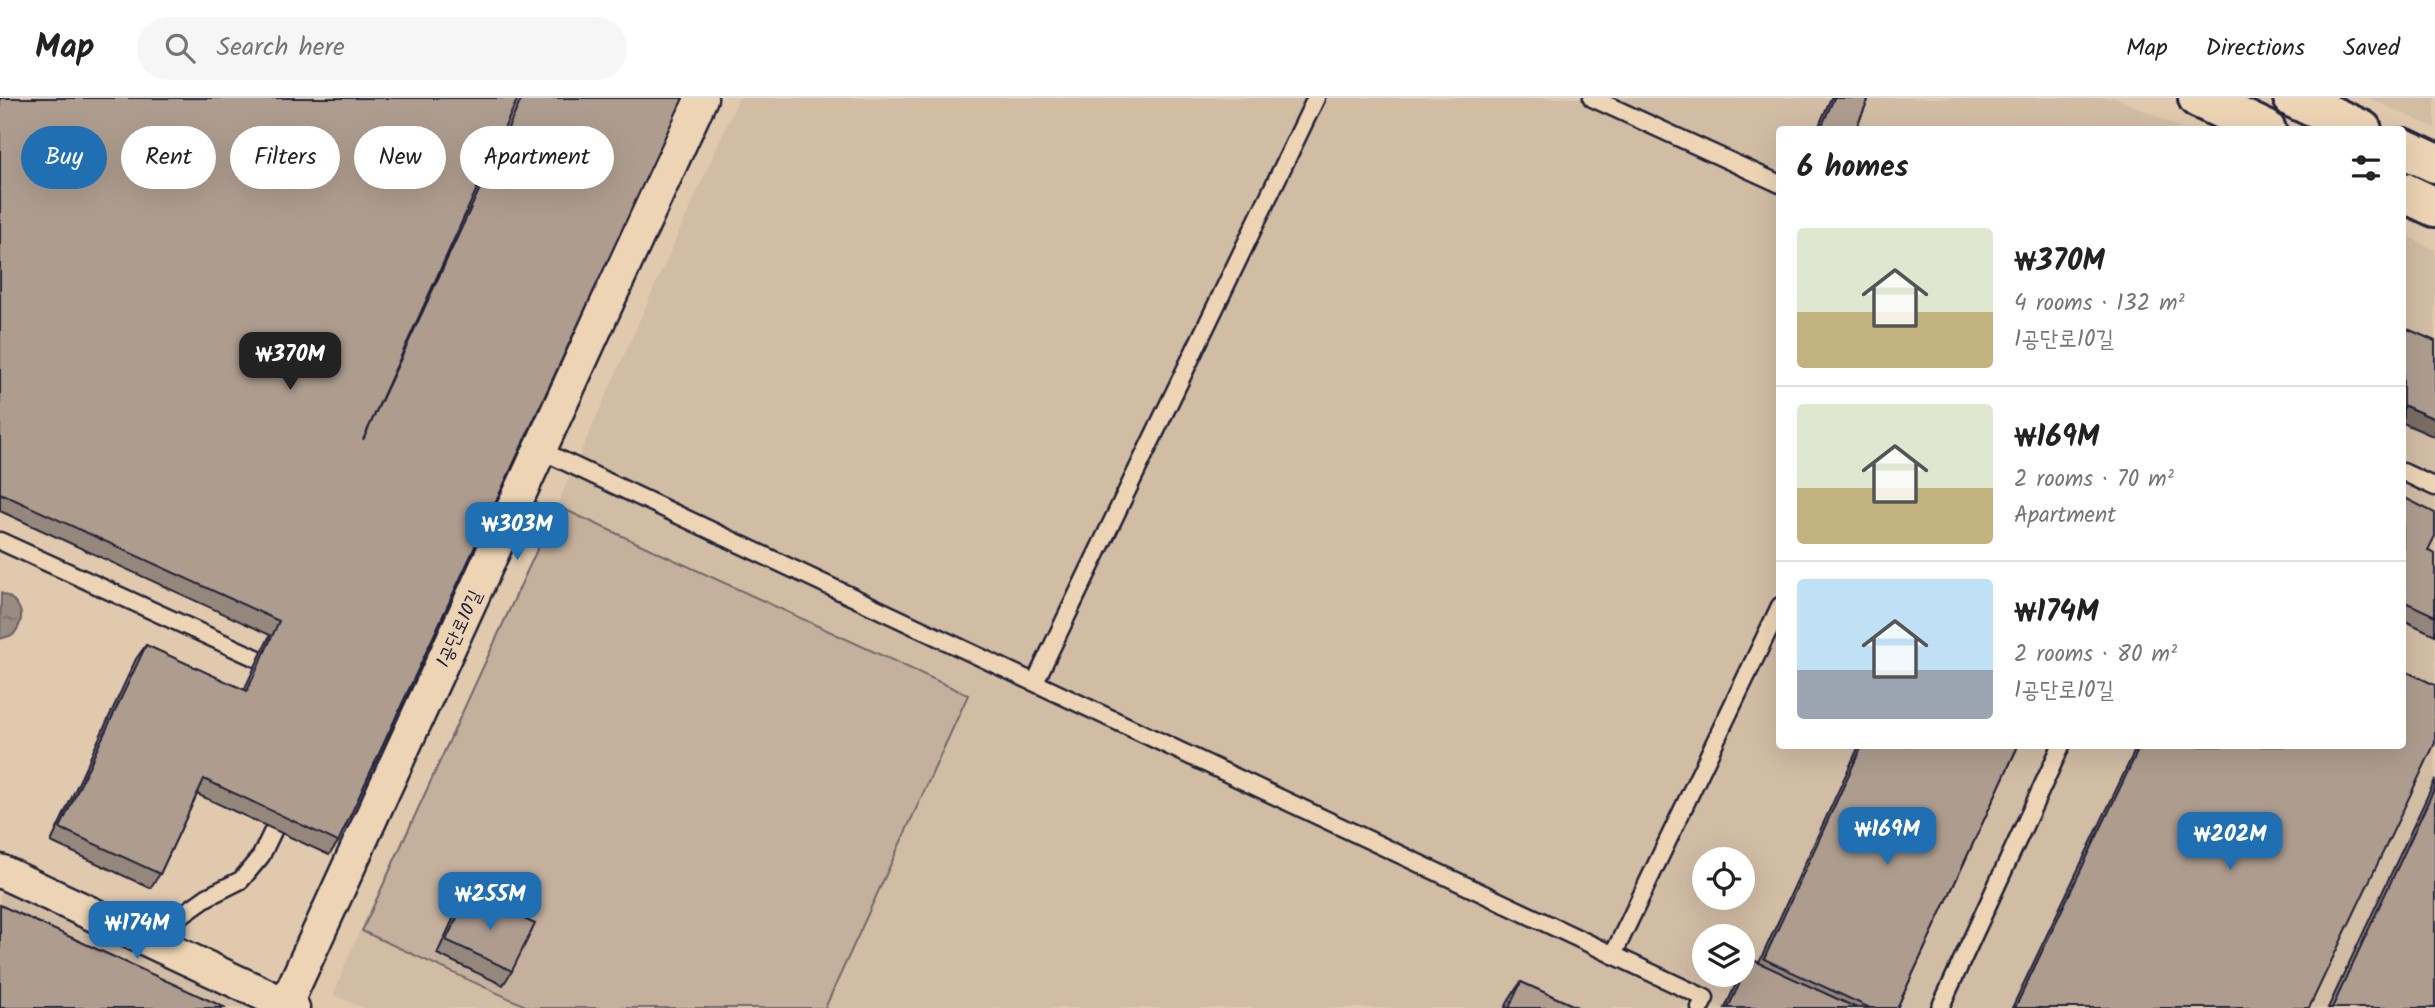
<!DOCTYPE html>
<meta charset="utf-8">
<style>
:root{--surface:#fff;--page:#f6f6f6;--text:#222;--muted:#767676;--line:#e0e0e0;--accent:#1f6fb2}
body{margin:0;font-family:Kalam,"Poor Story",sans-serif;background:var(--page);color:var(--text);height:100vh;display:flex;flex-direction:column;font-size:26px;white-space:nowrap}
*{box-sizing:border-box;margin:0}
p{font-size:23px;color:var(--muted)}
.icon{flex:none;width:38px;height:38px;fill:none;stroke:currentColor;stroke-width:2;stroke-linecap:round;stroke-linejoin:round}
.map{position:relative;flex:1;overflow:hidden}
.drawer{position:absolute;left:1776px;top:28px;width:630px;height:623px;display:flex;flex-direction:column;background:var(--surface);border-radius:7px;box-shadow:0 7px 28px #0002}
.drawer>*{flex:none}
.top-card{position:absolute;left:21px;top:28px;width:665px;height:63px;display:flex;gap:14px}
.buttons{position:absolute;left:1692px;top:749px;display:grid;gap:14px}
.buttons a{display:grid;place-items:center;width:63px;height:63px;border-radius:50%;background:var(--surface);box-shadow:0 7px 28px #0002;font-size:35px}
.price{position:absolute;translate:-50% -60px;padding:0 16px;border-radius:14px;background:var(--accent);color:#fff;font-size:23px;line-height:46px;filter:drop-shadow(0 2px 4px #0008)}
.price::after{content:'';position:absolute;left:50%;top:42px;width:21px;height:16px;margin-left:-10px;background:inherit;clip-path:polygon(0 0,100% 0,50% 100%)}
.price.on{background:#222;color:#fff}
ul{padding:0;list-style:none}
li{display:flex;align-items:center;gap:21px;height:175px;padding:0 21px}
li+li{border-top:2px solid var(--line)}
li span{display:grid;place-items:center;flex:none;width:196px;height:140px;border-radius:7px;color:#555}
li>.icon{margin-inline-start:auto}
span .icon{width:84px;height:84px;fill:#fffc;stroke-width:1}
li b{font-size:30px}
h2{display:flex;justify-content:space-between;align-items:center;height:84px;padding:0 21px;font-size:30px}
.chip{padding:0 24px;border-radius:32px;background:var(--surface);box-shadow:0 7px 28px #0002;font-size:24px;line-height:63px}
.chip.on{background:var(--accent);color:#fff}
header{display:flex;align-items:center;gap:42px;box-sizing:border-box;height:98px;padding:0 35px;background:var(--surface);border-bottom:2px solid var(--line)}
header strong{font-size:33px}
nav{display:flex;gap:38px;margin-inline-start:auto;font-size:24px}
.search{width:490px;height:63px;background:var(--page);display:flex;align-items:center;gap:18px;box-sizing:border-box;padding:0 24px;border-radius:38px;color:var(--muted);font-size:26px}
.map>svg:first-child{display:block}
.built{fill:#d1bca4;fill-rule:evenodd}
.pitch{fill:#c4b09c;stroke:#73696c;stroke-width:2}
.water{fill:url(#water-ripples);stroke:#6a6266;stroke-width:2}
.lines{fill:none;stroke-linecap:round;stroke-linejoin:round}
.service-casing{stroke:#22223b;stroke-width:21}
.minor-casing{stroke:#22223b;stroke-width:37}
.secondary-casing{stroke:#22223b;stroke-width:44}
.service{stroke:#ecd4b4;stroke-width:16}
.minor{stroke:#ecd4b4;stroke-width:32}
.secondary{stroke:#ecd4b4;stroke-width:38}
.wall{fill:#96877b;stroke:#22223b;stroke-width:2}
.shaded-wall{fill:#7a6e64;stroke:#22223b;stroke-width:2}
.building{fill:#ae9d8f;stroke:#22223b;stroke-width:2}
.labels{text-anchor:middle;stroke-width:5;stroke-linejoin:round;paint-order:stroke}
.street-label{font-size:19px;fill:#22223b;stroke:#ecd4b4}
</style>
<header>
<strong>Map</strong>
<div class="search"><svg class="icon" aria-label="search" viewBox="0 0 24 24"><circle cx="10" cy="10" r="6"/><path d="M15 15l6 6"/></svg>Search here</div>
<nav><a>Map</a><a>Directions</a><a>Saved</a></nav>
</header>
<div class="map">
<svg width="2435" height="910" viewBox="0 0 2435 910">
<defs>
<pattern id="water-ripples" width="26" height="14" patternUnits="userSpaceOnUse" patternTransform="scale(1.75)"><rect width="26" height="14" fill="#9a8c83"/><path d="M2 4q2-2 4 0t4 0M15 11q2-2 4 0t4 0" fill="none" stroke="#7d726c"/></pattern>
</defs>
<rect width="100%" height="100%" fill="#e0c9ad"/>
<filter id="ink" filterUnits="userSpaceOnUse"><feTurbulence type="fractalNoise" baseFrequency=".0143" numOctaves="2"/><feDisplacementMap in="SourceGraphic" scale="14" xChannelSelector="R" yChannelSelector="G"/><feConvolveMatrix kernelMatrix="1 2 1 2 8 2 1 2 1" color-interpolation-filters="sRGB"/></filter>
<g filter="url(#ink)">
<!-- built -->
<g class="built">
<path d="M 739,0 L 2117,0 L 2183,31 L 1780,32 L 1780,648 L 2403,648 L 2403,136 L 2435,152 L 2435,910 L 363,910 L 334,897 L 348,859 L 566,387 ZM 1704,761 L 1743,761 L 1743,800 L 1704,800 ZM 1704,838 L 1743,838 L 1743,877 L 1704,877 Z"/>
<polygon points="2369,0 2435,0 2435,30"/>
<polygon points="0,773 293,910 0,910"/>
</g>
<!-- pitch -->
<polygon class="pitch" points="557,408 968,597 825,910 530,910 362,833"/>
<!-- water -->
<path class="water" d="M 1,495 C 21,503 28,519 13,537 L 0,541 Z"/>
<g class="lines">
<!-- service casing -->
<g class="service-casing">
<g id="service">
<polyline points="1592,0 1780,86"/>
<polyline points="540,352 1705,900 1700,910"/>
<polyline points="2403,374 2435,389"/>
<polyline points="0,443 278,570"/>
<polyline points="1035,584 1316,0"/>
<polyline points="149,840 207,799 241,782 261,758 283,712"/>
<polyline points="1613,857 1780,508"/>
<polyline points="1940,910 2061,648"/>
</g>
</g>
<!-- minor casing -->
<g class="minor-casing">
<g id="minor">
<polyline points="0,773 293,910"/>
<polyline points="284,910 701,0"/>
</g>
</g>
<!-- secondary casing -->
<g class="secondary-casing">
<g id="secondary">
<polyline points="2198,0 2266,32"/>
<polyline points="2293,0 2362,32"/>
<polyline points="2403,50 2435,65"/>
<polyline points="2403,94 2435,109"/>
</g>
</g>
<!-- service -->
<use href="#service" class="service"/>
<!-- minor -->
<use href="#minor" class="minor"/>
<!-- secondary -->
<use href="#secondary" class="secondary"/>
</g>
<!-- wall -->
<g class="wall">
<polygon points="0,0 683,0 338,744 329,757 197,696 160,776 150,790 51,744 136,561 146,547 244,592 270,537 0,413"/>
<polygon points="1831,0 1869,0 1855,32 1817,32"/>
<polygon points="2403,399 2428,452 2435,456 2435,537 2403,522"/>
<polygon points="1859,648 2018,648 1897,910 1725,910 1740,877 1743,877 1743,872 1751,861 1759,865"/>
<polygon points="2137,648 2403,648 2309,910 2012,910"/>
<polygon points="2435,682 2435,910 2328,910"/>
<polygon points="469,795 512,873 503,887 437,856 459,808"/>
<polygon points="1521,884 1579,910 1505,910 1511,898"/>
</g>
<!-- shaded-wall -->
<polygon class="shaded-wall" points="2403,307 2435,321 2435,339 2403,325"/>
<!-- building -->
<g class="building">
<polygon points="0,0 518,0 363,342 522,0 683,0 338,744 204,681 160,776 60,730 146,547 247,593 279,523 0,395"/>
<polygon points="1834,0 1869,0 1855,32 1820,32"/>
<polygon points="2403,229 2435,243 2435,321 2403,307"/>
<polygon points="2403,399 2435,415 2435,438 2428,452 2435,456 2435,518 2403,503"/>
<polygon points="2403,572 2435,587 2435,645 2309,910 2015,910 2140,648 2403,648"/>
<polygon points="1862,648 2018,648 1897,910 1870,910 1764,861"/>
<polygon points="2435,689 2435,910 2332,910"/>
<polygon points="469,795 535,826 512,873 446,842"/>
<polygon points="0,807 226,910 0,910"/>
<polygon points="1751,861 1857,910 1728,910"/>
<polygon points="1521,884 1579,910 1509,910"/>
</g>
</g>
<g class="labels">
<!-- street labels -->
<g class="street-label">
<text transform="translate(458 530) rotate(-65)" y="7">1공단로10길</text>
</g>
</g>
</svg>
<div class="buttons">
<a><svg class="icon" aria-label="locate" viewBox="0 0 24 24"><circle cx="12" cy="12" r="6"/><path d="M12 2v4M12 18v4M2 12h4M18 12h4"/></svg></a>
<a><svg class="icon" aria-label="layers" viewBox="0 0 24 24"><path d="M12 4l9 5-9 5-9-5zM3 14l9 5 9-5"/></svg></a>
</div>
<b class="price on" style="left:290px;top:294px">₩370M</b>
<b class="price" style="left:517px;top:464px">₩303M</b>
<b class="price" style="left:1887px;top:769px">₩169M</b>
<b class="price" style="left:2230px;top:774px">₩202M</b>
<b class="price" style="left:490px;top:834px">₩255M</b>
<b class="price" style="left:137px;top:863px">₩174M</b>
<div class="top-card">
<a class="chip on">Buy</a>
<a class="chip">Rent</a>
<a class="chip">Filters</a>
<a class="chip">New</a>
<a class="chip">Apartment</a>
</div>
<section class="drawer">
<h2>6 homes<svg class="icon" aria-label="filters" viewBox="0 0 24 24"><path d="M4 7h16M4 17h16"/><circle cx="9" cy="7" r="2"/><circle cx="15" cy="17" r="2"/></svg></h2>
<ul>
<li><span style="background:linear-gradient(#dfe7d0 60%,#c2b280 0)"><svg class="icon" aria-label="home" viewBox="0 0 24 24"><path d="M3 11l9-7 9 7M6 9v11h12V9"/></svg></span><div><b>₩370M</b><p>4 rooms · 132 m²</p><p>1공단로10길</p></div></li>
<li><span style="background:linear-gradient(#dfe7d0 60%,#c2b280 0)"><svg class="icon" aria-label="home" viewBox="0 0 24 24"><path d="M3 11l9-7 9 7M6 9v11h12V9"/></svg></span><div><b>₩169M</b><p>2 rooms · 70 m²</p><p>Apartment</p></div></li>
<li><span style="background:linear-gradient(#bfe0f5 65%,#9aa5b1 0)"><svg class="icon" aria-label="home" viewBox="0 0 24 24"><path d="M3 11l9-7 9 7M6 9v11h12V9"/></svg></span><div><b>₩174M</b><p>2 rooms · 80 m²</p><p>1공단로10길</p></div></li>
</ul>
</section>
</div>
